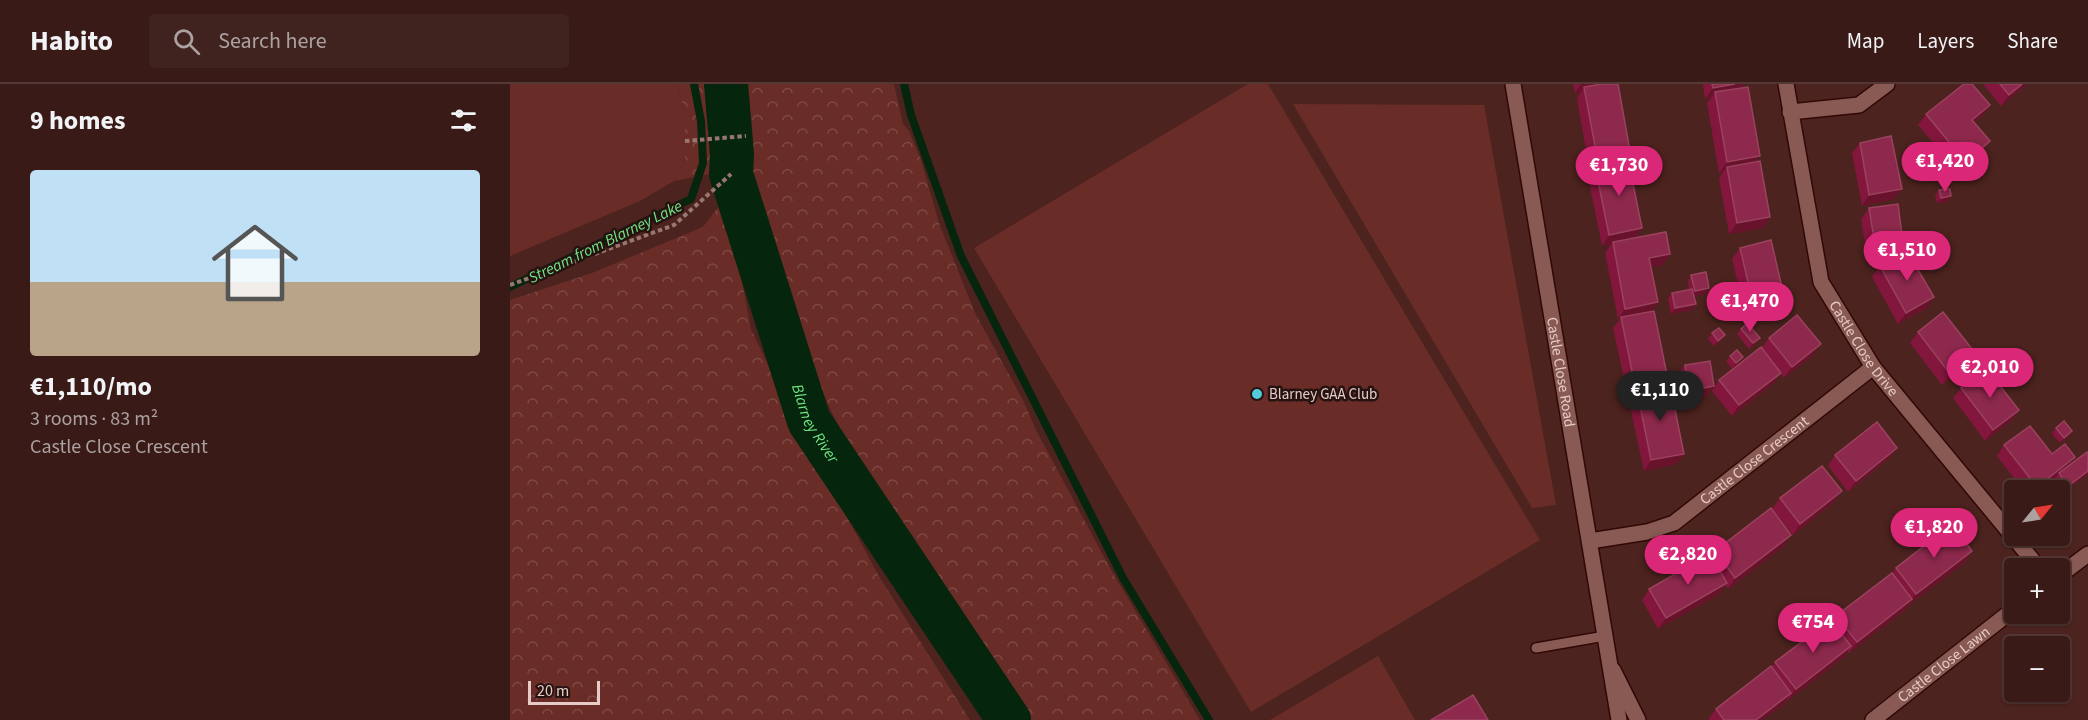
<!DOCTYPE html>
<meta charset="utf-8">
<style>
:root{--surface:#391a16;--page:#40231f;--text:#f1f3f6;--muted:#aba1a1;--line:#533835;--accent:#db2777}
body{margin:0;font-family:"Source Sans 3",sans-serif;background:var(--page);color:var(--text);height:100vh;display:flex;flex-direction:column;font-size:22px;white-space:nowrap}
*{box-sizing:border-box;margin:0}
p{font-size:20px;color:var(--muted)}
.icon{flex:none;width:33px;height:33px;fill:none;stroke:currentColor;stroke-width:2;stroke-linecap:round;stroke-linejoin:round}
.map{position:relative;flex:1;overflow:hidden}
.sheet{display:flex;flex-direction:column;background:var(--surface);width:510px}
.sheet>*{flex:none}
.needle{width:39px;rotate:60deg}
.tools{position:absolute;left:1494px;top:396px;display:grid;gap:12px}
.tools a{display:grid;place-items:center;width:66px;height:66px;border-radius:6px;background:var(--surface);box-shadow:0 2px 4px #0004,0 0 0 2px var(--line);font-size:30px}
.scale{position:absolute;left:18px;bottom:15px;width:72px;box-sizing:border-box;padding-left:6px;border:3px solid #e7cbc7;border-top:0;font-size:16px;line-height:21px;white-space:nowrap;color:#e7cbc7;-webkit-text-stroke:4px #261311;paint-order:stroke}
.price{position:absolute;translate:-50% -51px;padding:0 14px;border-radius:21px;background:var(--accent);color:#fff;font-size:20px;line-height:39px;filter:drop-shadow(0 2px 3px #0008)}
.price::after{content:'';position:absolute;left:50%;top:36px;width:18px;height:14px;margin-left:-9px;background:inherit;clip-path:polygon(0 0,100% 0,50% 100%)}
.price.on{background:#222;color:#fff}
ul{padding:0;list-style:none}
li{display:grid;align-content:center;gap:12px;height:318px;padding:0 30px}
li span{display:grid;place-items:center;height:186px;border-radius:6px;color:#555}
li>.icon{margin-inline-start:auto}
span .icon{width:108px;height:108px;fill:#fffc;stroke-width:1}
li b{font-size:26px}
h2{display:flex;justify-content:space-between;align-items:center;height:72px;padding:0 30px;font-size:26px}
header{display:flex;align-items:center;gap:36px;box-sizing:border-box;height:84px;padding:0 30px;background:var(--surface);border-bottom:2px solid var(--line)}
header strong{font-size:28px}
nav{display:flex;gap:33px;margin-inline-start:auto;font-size:21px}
.search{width:420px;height:54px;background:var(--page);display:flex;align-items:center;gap:15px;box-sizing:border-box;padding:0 21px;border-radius:6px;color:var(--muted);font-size:22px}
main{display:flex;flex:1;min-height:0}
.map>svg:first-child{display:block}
.green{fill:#692c26}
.forest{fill:url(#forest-crowns)}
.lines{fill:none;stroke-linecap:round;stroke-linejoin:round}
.stream{stroke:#06250d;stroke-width:8}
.river{stroke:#06250d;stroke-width:44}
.service-casing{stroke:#300907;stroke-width:12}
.minor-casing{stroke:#300907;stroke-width:18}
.tertiary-casing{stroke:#300907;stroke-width:18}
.path{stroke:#987671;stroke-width:4;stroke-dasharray:4.5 3;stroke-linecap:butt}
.service{stroke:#895a54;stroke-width:9}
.minor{stroke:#895a54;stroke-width:15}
.tertiary{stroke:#895a54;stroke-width:15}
.wall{fill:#82163d}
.shaded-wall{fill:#68132b}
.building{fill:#8d294c;stroke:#9b425f;stroke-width:1.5}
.poi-dot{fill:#53cbdb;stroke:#261311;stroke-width:2}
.labels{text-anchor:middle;stroke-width:5;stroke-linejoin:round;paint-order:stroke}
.street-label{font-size:15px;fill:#e7cbc7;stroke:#261311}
.poi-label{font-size:15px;fill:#e7cbc7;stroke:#261311;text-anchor:start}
.water-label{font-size:16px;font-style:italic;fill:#6fe784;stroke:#261311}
</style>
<header>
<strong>Habito</strong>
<div class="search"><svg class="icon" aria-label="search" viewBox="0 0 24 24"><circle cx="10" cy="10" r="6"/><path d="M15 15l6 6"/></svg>Search here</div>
<nav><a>Map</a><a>Layers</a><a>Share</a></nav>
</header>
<main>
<section class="sheet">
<h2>9 homes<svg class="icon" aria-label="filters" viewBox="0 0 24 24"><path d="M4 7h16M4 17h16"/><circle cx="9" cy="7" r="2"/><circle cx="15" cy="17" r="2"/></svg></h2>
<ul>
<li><span style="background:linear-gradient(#bfe0f5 60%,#b9a48a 0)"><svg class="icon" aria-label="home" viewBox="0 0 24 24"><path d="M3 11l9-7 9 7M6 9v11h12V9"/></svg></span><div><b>€1,110/mo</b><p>3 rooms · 83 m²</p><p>Castle Close Crescent</p></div></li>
</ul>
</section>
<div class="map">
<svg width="1578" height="636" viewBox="0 0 1578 636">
<defs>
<pattern id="forest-crowns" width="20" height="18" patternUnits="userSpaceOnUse" patternTransform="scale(1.5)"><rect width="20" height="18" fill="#692c26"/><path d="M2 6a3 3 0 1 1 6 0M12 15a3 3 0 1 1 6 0" fill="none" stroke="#7e4944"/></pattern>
</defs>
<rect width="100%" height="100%" fill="#4c231e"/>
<!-- green -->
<g class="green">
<polygon points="0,0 167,0 175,31 175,75 164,97 130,117 0,172"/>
<polygon points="738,0 758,0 1030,456 741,628 464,164"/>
<polygon points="783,20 974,21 1046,421 1022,424"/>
<polygon points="868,572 905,636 760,636"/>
</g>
<!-- forest -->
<g class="forest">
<polygon points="167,0 212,0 215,87 164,97 175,75 175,31"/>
<polygon points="228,0 384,0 393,40 399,47 411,76 429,139 465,229 513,316 527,348 600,484 690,636 508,636 448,528 337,357 322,329 292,259 284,230 252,147 241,102"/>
<polygon points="216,113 241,245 283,334 370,494 460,636 0,636 0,216 82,189 193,143"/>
</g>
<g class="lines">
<!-- stream -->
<g class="stream">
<polyline points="394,0 401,31 451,172 613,494 699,636"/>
<polyline points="0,203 181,115 193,79 191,37 184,0"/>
</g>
<!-- river -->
<path class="river" id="s1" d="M 216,0 L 222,70 L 221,90 L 299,337 L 499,636"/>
<!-- service casing -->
<g class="service-casing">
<polyline id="service" points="1026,564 1095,552"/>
</g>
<!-- minor casing -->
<g class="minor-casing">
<g id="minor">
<path id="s2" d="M 1276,0 L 1311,198 L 1363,283 L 1529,484"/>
<polyline points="1280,28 1349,21 1377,0"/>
<path id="s3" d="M 1080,457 L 1137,448 L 1164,439 L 1363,283"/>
<polyline points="1103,586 1128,636"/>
</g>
</g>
<!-- tertiary casing -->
<g class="tertiary-casing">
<g id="tertiary">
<path id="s4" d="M 1003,0 L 1109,636"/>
<polyline points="1550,491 1578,470"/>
<path id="s5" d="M 1363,636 L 1504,525"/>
</g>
</g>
<!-- path -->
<g class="path">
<polyline points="175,57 236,52"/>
<polyline points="0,201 164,141 221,90"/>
</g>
<!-- service -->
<use href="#service" class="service"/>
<!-- minor -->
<use href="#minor" class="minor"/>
<!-- tertiary -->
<use href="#tertiary" class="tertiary"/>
</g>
<!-- wall -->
<g class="wall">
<polygon points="1063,0 1108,0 1113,76 1126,154 1160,170 1152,181 1141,183 1148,218 1141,227 1158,296 1154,302 1174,370 1166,380 1134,387 1119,318 1123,312 1118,313 1103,244 1110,235 1108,235 1095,169 1101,160 1092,162 1078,93 1085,83 1079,84 1067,14 1071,8 1065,9"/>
<polygon points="1193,0 1234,0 1232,4 1246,78 1253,144 1219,150 1209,94 1213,88 1209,89 1197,19 1201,14 1195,15"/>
<polygon points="1473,0 1517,0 1491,22"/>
<polygon points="1480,21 1472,32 1464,38 1480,57 1472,68 1455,82 1444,69 1437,75 1408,41 1416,30"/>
<polygon points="1350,59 1392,105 1384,115 1352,122 1342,69"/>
<polygon points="1429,106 1441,112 1437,118 1427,119 1425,112"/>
<polygon points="1359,124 1385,162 1356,166 1351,135"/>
<polygon points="1230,164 1273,208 1266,219 1234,226 1222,175"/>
<polygon points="1370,182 1417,224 1388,240 1362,193"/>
<polygon points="1181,191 1199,204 1195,210 1184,212 1182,226 1161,230 1158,215 1162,209 1179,205 1178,197"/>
<polygon points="1231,245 1250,254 1246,259 1239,265 1227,250"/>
<polygon points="1408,248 1466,270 1458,281 1432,301 1400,259"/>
<polygon points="1202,249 1215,251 1211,256 1204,262 1198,255"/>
<polygon points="1259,254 1303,271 1274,294 1271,289 1264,299 1222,332 1202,307 1209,296 1251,264"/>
<polygon points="1220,272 1233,273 1229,279 1222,285 1216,277"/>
<polygon points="1175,281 1196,313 1171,317 1167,292"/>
<polygon points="1451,304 1509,326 1501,337 1475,357 1443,314"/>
<polygon points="1546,344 1562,347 1558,353 1550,359 1542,350"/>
<polygon points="1494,361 1542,370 1561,380 1578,369 1578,390 1554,407 1545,394 1529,406 1513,406 1487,372"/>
<polygon points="1387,364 1379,374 1338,408 1318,382 1325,371"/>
<polygon points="1270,414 1324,418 1283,451 1262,425"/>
<polygon points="1274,462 1218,505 1215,501 1209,510 1148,545 1132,516 1139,505 1202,472 1205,467"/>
<polygon points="1455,478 1399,521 1395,526 1339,569 1338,567 1334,573 1278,616 1277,615 1274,620 1252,636 1198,636 1206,625 1262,583 1265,578 1322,537 1326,532 1382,489 1386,484"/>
</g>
<!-- shaded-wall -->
<g class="shaded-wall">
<polygon points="1071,0 1100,0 1074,3 1071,8 1065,9"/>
<polygon points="1225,0 1234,0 1228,9 1205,8 1201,14 1195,15 1203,4"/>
<polygon points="1512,0 1517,0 1491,22 1499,11"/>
<polygon points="1480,21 1472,32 1454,46 1462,36"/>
<polygon points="1480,57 1472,68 1455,82 1463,72"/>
<polygon points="1452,58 1444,69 1437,75 1444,64"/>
<polygon points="1120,67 1112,78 1079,84 1087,73"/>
<polygon points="1250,72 1242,83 1217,83 1213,88 1209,89 1217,78"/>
<polygon points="1392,105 1384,115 1352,122 1359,111"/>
<polygon points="1441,112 1437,118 1427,119 1431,114"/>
<polygon points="1260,133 1253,144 1219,150 1227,139"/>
<polygon points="1132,144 1125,155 1103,158 1101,160 1092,162 1099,151"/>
<polygon points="1392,151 1385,162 1356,166 1364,155"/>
<polygon points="1160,170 1152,181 1131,185 1139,174"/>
<polygon points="1199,204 1195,210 1181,213 1185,207"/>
<polygon points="1273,208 1266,219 1234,226 1242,215"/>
<polygon points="1424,213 1417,224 1388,240 1396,229"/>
<polygon points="1148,218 1140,229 1111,233 1110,235 1108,235 1115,225"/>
<polygon points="1186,220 1182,226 1161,230 1165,224"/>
<polygon points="1215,251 1211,256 1204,262 1208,257"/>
<polygon points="1250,254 1246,259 1239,265 1243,259"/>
<polygon points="1311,260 1303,271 1274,294 1282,283"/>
<polygon points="1466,270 1458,281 1432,301 1440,290"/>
<polygon points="1233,273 1229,279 1222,285 1226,279"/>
<polygon points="1271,289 1264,299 1222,332 1229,321"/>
<polygon points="1158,296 1150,307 1127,307 1123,312 1118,313 1125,302"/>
<polygon points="1204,302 1196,313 1171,317 1179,307"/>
<polygon points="1509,326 1501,337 1475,357 1483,346"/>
<polygon points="1562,347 1558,353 1550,359 1554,354"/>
<polygon points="1387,364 1379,374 1338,408 1346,397"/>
<polygon points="1174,370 1166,380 1134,387 1141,376"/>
<polygon points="1565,373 1558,384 1549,389 1545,394 1529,406 1525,406 1527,403"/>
<polygon points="1578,387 1578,390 1554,407 1558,402"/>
<polygon points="1332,407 1324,418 1283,451 1290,440"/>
<polygon points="1281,451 1274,462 1218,505 1225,494"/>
<polygon points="1462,467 1455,478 1399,521 1395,526 1339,569 1347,558 1402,515 1406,510"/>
<polygon points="1217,499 1209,510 1148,545 1156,534"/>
<polygon points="1341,562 1334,573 1278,616 1286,605"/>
<polygon points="1281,609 1274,620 1252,636 1246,636"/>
</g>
<!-- building -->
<g class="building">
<polygon points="1092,0 1108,0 1120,67 1087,73 1074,3"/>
<polygon points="1202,0 1225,0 1203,4"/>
<polygon points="1454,0 1462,0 1480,21 1462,36 1480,57 1463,72 1452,58 1444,64 1416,30"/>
<polygon points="1490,0 1512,0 1499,11"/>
<polygon points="1238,3 1250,72 1217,78 1205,8"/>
<polygon points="1381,52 1392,105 1359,111 1350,59"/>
<polygon points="1118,75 1132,144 1099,151 1085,82"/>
<polygon points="1250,77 1260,133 1227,139 1217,83"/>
<polygon points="1440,105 1441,112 1431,114 1429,106"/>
<polygon points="1388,120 1392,151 1364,155 1359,124"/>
<polygon points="1156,148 1160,170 1139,174 1148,218 1115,225 1103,158"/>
<polygon points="1261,156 1273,208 1242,215 1230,164"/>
<polygon points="1397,167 1424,213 1396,229 1370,182"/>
<polygon points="1196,188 1199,204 1185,207 1181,191"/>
<polygon points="1182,205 1186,220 1165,224 1162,209"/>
<polygon points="1144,227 1158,296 1125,302 1111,233"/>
<polygon points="1433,228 1466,270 1440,290 1408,248"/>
<polygon points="1287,231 1311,260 1282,283 1259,254"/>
<polygon points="1237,239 1250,254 1243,259 1231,245"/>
<polygon points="1209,244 1215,251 1208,257 1202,249"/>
<polygon points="1251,263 1271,289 1229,321 1209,296"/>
<polygon points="1227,266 1233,273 1226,279 1220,272"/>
<polygon points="1200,277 1204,302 1179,307 1175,281"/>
<polygon points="1476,284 1509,326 1483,346 1451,304"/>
<polygon points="1160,301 1174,370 1141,376 1127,307"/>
<polygon points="1554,337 1562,347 1554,354 1546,344"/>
<polygon points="1367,338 1387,364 1346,397 1325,371"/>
<polygon points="1520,342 1542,370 1555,360 1565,373 1527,403 1494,361"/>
<polygon points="1577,368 1578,369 1578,387 1558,402 1549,389"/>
<polygon points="1312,382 1332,407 1290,440 1270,414"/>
<polygon points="1261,424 1281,451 1225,494 1205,467"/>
<polygon points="1442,440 1462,467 1406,510 1386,484"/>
<polygon points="1200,470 1217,499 1156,534 1139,505"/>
<polygon points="1382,489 1402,515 1347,558 1326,532"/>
<polygon points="1321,536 1341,562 1286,605 1265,578"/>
<polygon points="1261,582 1281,609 1246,636 1214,636 1206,625"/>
<polygon points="963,611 978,636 921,636"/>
</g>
<!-- markers -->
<circle class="poi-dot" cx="747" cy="310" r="6"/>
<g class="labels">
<!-- street labels -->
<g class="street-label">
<text dy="5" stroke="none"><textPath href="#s2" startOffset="280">Castle Close Drive</textPath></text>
<text dy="5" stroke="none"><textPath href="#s4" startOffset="292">Castle Close Road</textPath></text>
<text dy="5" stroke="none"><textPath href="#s3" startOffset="188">Castle Close Crescent</textPath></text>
<text dy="5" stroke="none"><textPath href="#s5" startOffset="90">Castle Close Lawn</textPath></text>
</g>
<!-- poi labels -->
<g class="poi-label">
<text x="759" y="315">Blarney GAA Club</text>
</g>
<!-- water labels -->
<g class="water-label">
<text transform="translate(95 157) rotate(-26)" y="6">Stream from Blarney Lake</text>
<text dy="6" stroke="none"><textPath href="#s1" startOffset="354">Blarney River</textPath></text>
</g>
</g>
</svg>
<div class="tools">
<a><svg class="needle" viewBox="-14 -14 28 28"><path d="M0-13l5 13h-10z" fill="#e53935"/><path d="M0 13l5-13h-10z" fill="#aba1a1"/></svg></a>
<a>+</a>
<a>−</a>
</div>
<div class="scale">20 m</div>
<b class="price" style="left:1435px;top:109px">€1,420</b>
<b class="price" style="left:1109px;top:113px">€1,730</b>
<b class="price" style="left:1397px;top:198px">€1,510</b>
<b class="price" style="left:1240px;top:249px">€1,470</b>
<b class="price" style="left:1480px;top:315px">€2,010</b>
<b class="price on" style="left:1150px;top:338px">€1,110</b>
<b class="price" style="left:1424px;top:475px">€1,820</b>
<b class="price" style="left:1178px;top:502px">€2,820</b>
<b class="price" style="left:1303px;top:570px">€754</b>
</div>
</main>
